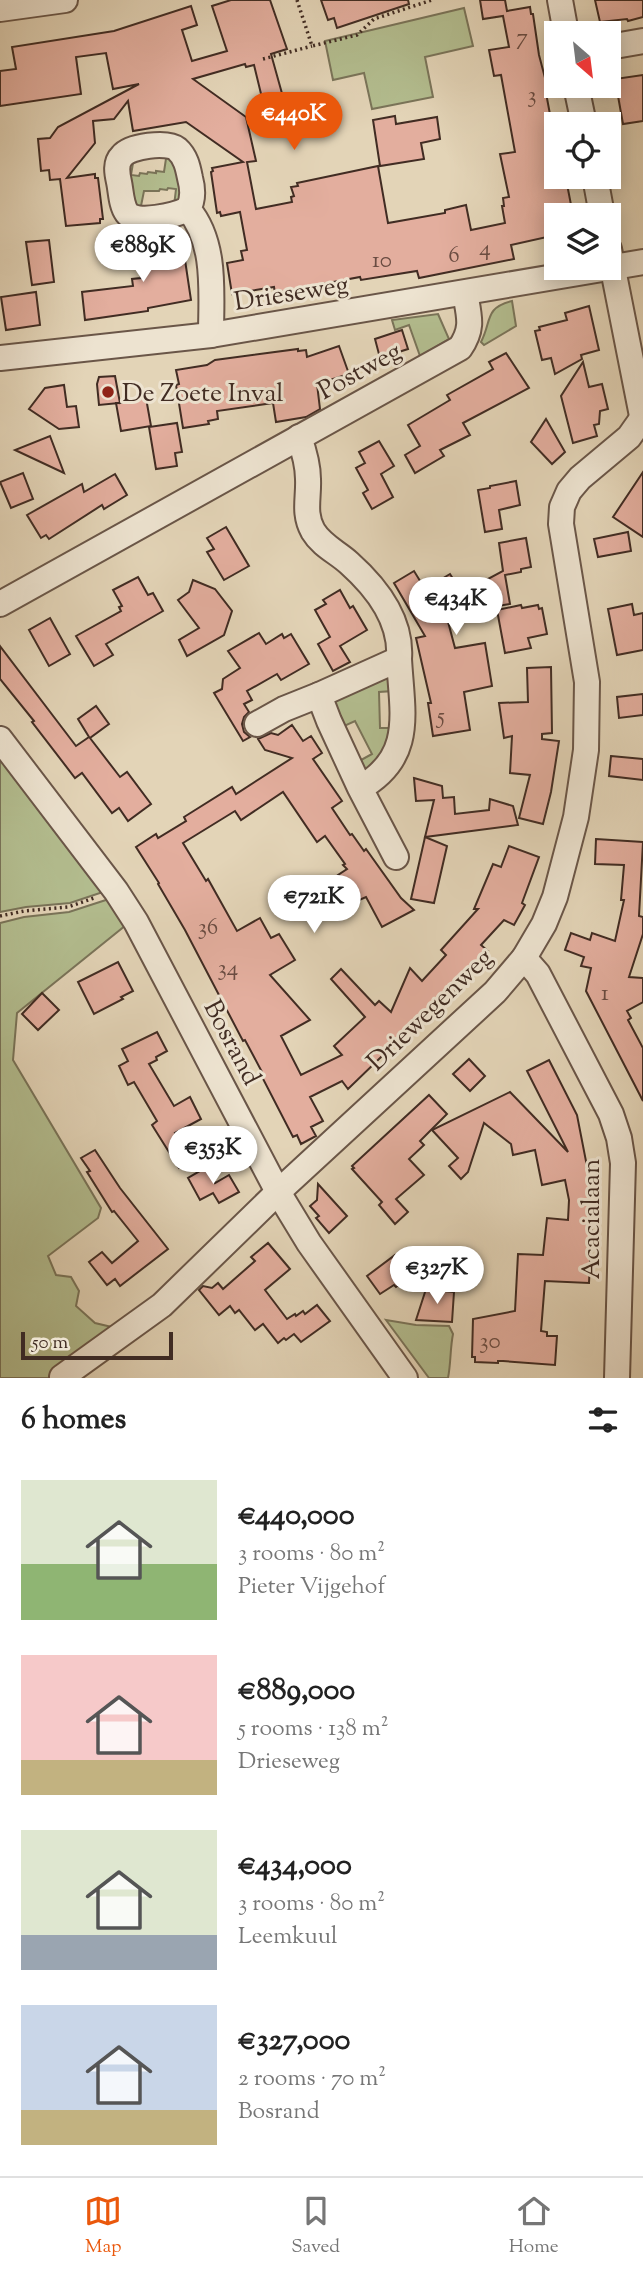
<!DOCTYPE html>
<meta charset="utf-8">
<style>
:root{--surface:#fff;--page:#f2f2f2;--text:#222;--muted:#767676;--line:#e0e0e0;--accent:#ea580c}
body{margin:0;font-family:"Sorts Mill Goudy",serif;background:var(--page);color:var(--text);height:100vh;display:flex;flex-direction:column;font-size:26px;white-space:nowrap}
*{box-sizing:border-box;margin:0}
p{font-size:23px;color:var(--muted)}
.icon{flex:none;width:38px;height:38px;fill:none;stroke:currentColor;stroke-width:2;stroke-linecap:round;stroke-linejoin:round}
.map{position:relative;height:1378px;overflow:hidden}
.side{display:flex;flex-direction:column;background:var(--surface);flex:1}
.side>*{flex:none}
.needle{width:46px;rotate:152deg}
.buttons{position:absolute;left:544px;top:21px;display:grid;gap:14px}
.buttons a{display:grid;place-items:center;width:77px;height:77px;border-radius:0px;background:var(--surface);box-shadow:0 4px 18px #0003;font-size:35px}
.scale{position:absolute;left:21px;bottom:18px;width:152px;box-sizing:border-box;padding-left:7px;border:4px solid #412c23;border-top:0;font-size:19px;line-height:24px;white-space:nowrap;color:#412c23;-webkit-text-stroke:5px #ede3d0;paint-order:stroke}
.price{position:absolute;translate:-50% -60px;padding:0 16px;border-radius:24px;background:#fff;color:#222;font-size:23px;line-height:46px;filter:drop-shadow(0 2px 4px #0008)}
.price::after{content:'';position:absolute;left:50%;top:42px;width:21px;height:16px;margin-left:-10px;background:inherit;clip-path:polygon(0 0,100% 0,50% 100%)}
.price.active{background:var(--accent);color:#fff}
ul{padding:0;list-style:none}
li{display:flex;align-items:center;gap:21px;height:175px;padding:0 21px}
li span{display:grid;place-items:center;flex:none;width:196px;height:140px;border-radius:0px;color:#555}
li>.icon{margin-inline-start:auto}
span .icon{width:84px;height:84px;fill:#fffc;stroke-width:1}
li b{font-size:30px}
h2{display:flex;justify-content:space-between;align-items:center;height:84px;padding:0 21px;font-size:30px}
.tab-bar{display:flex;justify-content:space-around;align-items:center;height:98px;border-top:2px solid var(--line);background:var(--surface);font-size:19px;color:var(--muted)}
.tab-bar a{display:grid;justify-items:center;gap:4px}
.tab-bar .active{color:var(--accent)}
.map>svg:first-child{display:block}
.green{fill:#b3bd8f;stroke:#7a7459;stroke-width:2}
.building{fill:#e3ae9e;stroke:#412c23;stroke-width:2}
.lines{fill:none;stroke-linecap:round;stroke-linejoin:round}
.minor-casing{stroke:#6a5648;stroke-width:28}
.path{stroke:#412c23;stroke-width:3.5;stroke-dasharray:2 3.5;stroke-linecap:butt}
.minor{stroke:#ede3d0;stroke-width:24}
.poi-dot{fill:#8f2418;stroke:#ede3d0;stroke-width:2.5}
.labels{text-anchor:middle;stroke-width:6;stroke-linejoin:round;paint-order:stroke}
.number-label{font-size:23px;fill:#6a4c42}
.street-label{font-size:26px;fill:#412c23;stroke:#ede3d0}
.poi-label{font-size:26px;fill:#412c23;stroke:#ede3d0;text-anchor:start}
</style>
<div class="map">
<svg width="643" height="1378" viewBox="0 0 643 1378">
<rect width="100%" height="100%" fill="#e3d4b7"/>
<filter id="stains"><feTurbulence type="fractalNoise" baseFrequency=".00286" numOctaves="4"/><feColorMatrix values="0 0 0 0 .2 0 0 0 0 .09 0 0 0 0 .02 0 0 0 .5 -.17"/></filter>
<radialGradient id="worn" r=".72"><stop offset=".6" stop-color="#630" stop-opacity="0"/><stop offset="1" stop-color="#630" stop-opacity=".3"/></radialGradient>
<!-- green -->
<g class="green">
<polygon points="464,8 473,46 425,57 433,97 372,109 364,73 333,80 325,41"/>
<polygon points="167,152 171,153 185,197 174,206 176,189 168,188 167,190 160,189 159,191 144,191 140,211 130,205 129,160 134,157 131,175 139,176 140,173 147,174 148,172 156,173 156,171 164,172"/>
<path d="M 512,301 L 516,326 L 484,345 L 481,342 C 492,321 484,308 512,301 Z"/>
<polygon points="438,314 449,339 420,356 409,325 395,330 392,320"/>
<polygon points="388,670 393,691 379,692 380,728 394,728 393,738 368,773 359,765 361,760 372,754 355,721 342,727 333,709 335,697"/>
<polygon points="0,756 103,892 70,903 26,907 0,912"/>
<polygon points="109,899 126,925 17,1013 13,1060 101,1208 98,1218 48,1256 56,1275 71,1277 79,1291 76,1306 95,1323 116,1328 48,1378 0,1378 0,923 24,917 69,912"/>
<path d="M 386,1320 L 416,1325 L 449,1326 L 453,1334 C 450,1349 451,1363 448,1378 L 429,1378 Z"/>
</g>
<!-- building -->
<g class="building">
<polygon points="231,0 270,0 287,49 271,54 283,97 263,102 254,65 246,67 245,64 193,79 246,117 256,161 247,162 256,209 292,202 291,197 294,196 291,187 298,186 297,183 378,166 388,223 445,213 445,210 466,205 471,230 505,223 502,206 504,206 503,198 509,197 500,154 515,152 501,75 494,76 489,50 509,47 503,16 483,19 480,0 505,0 507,11 530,7 531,14 533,14 539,55 549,93 546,93 552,125 555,125 556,136 556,181 566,179 573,215 556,215 556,235 511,245 514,259 419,278 417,271 361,280 360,277 275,293 274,287 232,294 227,263 243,260 241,251 247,250 240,212 221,216 220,212 217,213 211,172 213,171 212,168 243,162 186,122 133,131 128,101 114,119 93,121 95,143 67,178 95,174 95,178 98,178 103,219 100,219 100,223 66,226 60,179 50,180 49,170 41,171 38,139 50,138 58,127 139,84 113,89 106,53 76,57 81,94 0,106 0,71 16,69 12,47 114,31 191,6 197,25 182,30 192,61 227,51 212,6"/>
<polygon points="321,0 408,0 409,4 337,28 334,18 328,20"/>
<polygon points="595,0 643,0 643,17 628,21 627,19 600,22"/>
<polygon points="643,75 643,121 623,124 615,79"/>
<polygon points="395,116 396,124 437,117 440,139 421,143 424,159 380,166 373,120"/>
<polygon points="161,232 165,264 185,260 191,300 148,308 148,311 85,320 82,292 133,286 132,279 141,278 135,233"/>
<polygon points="49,240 54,282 32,285 26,242"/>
<polygon points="36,292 40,325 6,330 1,297"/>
<polygon points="589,306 599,350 581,355 582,359 555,374 551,358 542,360 535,331 540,330 539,327 567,320 565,313"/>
<polygon points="402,330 408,349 380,358 375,339"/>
<polygon points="339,346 349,374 317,384 320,409 306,417 276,422 273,403 217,411 218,419 208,421 209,424 183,428 176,385 179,384 176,370 207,365 215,360 298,349 298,351 306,350 307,357"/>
<polygon points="506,353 529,388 463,423 470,435 440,450 444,456 415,473 405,455 420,446 408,425 450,400 447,395 493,369 489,362"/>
<polygon points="583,362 589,387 602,384 608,409 600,411 599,424 594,425 597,436 573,443 561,396"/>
<polygon points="115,376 120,403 146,398 151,426 121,431 116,403 119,403 99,405 97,384 99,377"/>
<polygon points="64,385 67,407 76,406 79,427 59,429 29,409 45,388"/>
<polygon points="546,419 565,452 552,464 531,442"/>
<polygon points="177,423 182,452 175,453 177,466 156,469 149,427"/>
<polygon points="50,436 64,473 15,450"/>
<polygon points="379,441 394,466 381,474 393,497 372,509 363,493 368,490 356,468 365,463 359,452"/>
<polygon points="643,472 643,537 613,517"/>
<polygon points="23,473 33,499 11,508 0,482"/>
<polygon points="115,474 127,495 104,509 102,505 49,539 46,535 41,538 27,515 82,484 84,492"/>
<polygon points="516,481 520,505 499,510 502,529 485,532 478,490 490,488 490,486"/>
<polygon points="226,527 249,566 224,580 207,552 214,549 207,538"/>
<polygon points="628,532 631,551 598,557 594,539"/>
<polygon points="526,538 531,567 521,569 521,572 505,575 510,604 446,614 455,648 485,643 492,686 464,692 470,730 433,736 428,703 431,703 416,638 425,636 394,583 414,571 425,589 450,574 462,593 503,571 499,543"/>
<polygon points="138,577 148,595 153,593 163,611 106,644 113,655 94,666 76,636 121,611 119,607 122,606 113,590"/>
<polygon points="193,580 215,589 232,611 224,635 187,656 179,640 199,628 178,600 189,592"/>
<polygon points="340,590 350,608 353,606 367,630 340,646 350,662 333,671 318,644 330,637 315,610 326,604 323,600"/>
<polygon points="632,604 634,615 643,613 643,650 617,655 608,609"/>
<polygon points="521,605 522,608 538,605 539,609 542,608 547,634 528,638 531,648 505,653 497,610"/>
<polygon points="50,618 70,654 49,666 29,630"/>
<polygon points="259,633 266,644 282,634 284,638 291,634 309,664 281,680 277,674 247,691 252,700 244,704 249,712 244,717 242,724 244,732 250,737 243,741 214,693 222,689 223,679 240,668 228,651"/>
<polygon points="0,646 76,746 89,737 78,719 96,706 109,724 90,738 120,777 127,772 151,804 128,821 119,808 112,813 82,773 75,778 32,722 34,721 0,679"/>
<polygon points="551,667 552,733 542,734 542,739 559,741 551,792 543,824 519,818 530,775 510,773 512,736 504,738 499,703 528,702 527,668"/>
<polygon points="643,694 643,715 619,718 617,697"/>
<polygon points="292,725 303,741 311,736 322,753 313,759 342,801 332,808 350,835 352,834 364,851 366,849 401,898 414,910 382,927 366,897 357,901 338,875 347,869 343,865 345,864 325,836 317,842 283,792 241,820 235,811 183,843 206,881 208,879 237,931 260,918 271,938 279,934 295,960 270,975 310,1020 281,1036 301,1075 342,1055 334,1046 365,1017 331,979 341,969 375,1005 379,1001 391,1012 410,968 422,981 446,955 441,950 478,909 474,909 493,864 501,867 509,846 539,857 522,903 525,905 514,925 504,920 481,945 488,951 455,987 457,989 443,1004 440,1000 348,1089 342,1081 310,1097 323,1121 311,1127 316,1136 301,1144 297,1135 293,1137 260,1073 262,1072 245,1040 243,1041 185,930 158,884 159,883 136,847 156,834 158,838 186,821 184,817 232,787 236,794 292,758 265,750 258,739 271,733 278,735"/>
<polygon points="611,756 643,759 643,780 609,776"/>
<polygon points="414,778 442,786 443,798 454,797 455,814 489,810 490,799 513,806 518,825 425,837 434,800 416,801"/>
<polygon points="425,837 447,846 434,903 411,899"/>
<polygon points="596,839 643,842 639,916 643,917 643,934 629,977 643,978 643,1002 627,1011 631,1018 628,1020 643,1048 643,1101 586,991 591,968 581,966 584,957 565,950 571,933 590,940 592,933 615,941 624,900 621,900 624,865 595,864"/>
<polygon points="118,962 133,991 121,997 123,999 94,1014 78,982"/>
<polygon points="42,993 59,1010 38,1030 22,1014"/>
<polygon points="157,1032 167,1051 156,1057 157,1060 149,1064 174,1106 190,1097 201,1119 175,1133 190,1162 179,1168 152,1125 157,1121 134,1082 128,1085 119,1066 128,1061 122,1049"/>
<polygon points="469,1059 485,1076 470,1091 453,1074"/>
<polygon points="549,1060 577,1115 593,1197 589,1283 545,1281 541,1331 547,1332 547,1336 557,1336 555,1365 503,1361 498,1361 498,1363 475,1362 475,1357 472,1357 473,1319 515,1311 518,1254 543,1255 547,1218 568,1220 569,1200 565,1180 542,1185 535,1150 513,1155 511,1144 484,1123 468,1172 461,1179 449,1166 458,1158 432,1130 510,1092 568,1152 527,1071"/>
<polygon points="429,1095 447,1114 420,1141 424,1145 409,1159 424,1175 396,1199 408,1212 395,1224 379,1205 382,1202 352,1169 354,1168 352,1166"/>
<polygon points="95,1150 120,1188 168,1249 120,1286 115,1279 107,1285 89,1262 102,1252 112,1263 138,1241 114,1211 112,1212 87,1172 90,1171 81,1158"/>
<polygon points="207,1167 215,1183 229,1175 239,1192 219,1203 213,1193 200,1200 188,1178"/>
<polygon points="318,1184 347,1216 329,1233 316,1218 319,1216 310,1206 317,1200"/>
<polygon points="268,1243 290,1269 265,1290 287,1319 295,1314 296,1316 303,1311 305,1314 317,1305 330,1321 301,1342 294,1334 286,1340 284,1338 278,1343 263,1324 255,1330 239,1310 235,1313 230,1306 219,1315 199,1290 203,1286 212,1288 218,1283 223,1289 255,1261 251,1257"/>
<polygon points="395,1255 410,1276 396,1287 394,1285 380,1294 367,1276"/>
<polygon points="426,1289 454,1292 452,1322 416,1320"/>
</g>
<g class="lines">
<!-- minor casing -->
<g class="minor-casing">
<g id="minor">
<polyline points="560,0 566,33"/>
<polyline points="0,9 65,0"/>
<polyline points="609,47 643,41"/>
<polyline points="576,86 584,124"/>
<polyline points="595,177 602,215"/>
<path d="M 188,209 C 176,215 136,225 127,213 C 121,205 121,191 119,182 C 117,173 115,163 122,156 C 130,146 167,141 177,149 C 186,157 188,168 190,178 C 193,189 194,199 188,209 C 217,243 211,294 211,335"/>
<polyline points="609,249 643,421"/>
<polyline points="0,358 211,335 643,262"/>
<path d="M 299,437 C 304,451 308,464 308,479 C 309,498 303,513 313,531 C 322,546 337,552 349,563 C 377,588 402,621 399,659"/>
<path d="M 0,604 L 460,348 C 474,328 469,316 465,293"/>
<polyline points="257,724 284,709 319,695"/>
<polyline points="0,739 116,891 136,922 278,1192 309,1243 405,1378"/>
<path d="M 360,788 L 329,721 L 319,695 L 399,659 C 402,713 415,757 360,788 L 396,857"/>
<polyline points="524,958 538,974 611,1114 619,1138 623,1163 617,1378"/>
<polyline points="62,1377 162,1305 278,1192 495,992 524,958 544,924 555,897 576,817 586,750 587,682 561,524 562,507 569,491 580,478 629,437 641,420"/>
</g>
</g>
<!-- path -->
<g class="path">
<polyline points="297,0 312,46 357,35 374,19 432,0"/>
<polyline points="263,59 312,46"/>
<polyline points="0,916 24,911 68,907 94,898"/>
</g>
<!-- minor -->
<use href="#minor" class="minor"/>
</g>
<!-- markers -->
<circle class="poi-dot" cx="108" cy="392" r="7"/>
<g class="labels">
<!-- number labels -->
<g class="number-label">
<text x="522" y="44">7</text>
<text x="532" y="102">3</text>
<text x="485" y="255">4</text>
<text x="454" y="262">6</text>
<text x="382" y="267">10</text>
<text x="441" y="723">5</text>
<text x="208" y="934">36</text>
<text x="228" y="975">34</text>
<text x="605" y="1000">1</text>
<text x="490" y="1348">30</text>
</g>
<!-- street labels -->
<g class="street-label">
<text transform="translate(291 292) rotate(-9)" y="9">Drieseweg</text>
<text transform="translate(359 370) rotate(-29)" y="9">Postweg</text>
<text transform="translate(429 1009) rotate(-44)" y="9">Driewegenweg</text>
<text transform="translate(233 1042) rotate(62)" y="9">Bosrand</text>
<text transform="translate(590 1219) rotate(-90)" y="9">Acacialaan</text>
</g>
<!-- poi labels -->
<g class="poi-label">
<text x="122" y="401">De Zoete Inval</text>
</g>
</g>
<rect width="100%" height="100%" filter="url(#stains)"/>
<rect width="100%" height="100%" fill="url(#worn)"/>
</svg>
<div class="buttons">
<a><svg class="needle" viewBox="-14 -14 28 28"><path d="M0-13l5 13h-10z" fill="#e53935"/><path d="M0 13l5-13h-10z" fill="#767676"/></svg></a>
<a><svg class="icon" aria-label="locate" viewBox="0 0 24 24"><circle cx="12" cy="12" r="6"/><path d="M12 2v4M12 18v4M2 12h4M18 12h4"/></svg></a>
<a><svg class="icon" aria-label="layers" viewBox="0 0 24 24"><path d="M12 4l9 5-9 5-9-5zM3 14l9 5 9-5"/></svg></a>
</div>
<div class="scale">50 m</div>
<b class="price active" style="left:294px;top:152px">€440K</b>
<b class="price" style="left:143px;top:284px">€889K</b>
<b class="price" style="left:456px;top:637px">€434K</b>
<b class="price" style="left:314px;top:935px">€721K</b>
<b class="price" style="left:213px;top:1186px">€353K</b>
<b class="price" style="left:437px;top:1306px">€327K</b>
</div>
<section class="side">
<h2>6 homes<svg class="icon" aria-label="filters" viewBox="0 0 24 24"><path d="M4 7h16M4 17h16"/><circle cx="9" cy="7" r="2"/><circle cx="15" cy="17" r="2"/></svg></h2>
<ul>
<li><span style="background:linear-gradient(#dfe7d0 60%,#8fb573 0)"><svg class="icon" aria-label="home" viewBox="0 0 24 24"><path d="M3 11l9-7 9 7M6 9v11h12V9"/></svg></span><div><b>€440,000</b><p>3 rooms · 80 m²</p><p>Pieter Vijgehof</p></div></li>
<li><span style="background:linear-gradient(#f6c9c9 75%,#c2b280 0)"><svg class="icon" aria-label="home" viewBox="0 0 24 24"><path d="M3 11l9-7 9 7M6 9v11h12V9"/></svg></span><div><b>€889,000</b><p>5 rooms · 138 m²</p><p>Drieseweg</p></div></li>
<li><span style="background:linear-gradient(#dfe7d0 75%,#9aa5b1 0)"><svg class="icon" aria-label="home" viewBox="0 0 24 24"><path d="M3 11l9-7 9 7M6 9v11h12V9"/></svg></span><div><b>€434,000</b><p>3 rooms · 80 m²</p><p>Leemkuul</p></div></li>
<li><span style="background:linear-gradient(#c9d6e8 75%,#c2b280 0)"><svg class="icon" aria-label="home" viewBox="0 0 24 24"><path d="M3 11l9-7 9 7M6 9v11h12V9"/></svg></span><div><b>€327,000</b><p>2 rooms · 70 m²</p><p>Bosrand</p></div></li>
</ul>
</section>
<nav class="tab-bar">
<a class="active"><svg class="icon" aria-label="map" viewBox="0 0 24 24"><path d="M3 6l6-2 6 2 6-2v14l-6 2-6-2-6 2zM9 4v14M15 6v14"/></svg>Map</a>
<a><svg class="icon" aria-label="saved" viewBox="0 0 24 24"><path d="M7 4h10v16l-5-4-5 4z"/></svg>Saved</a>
<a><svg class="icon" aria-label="home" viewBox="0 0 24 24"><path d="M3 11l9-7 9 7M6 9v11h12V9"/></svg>Home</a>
</nav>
